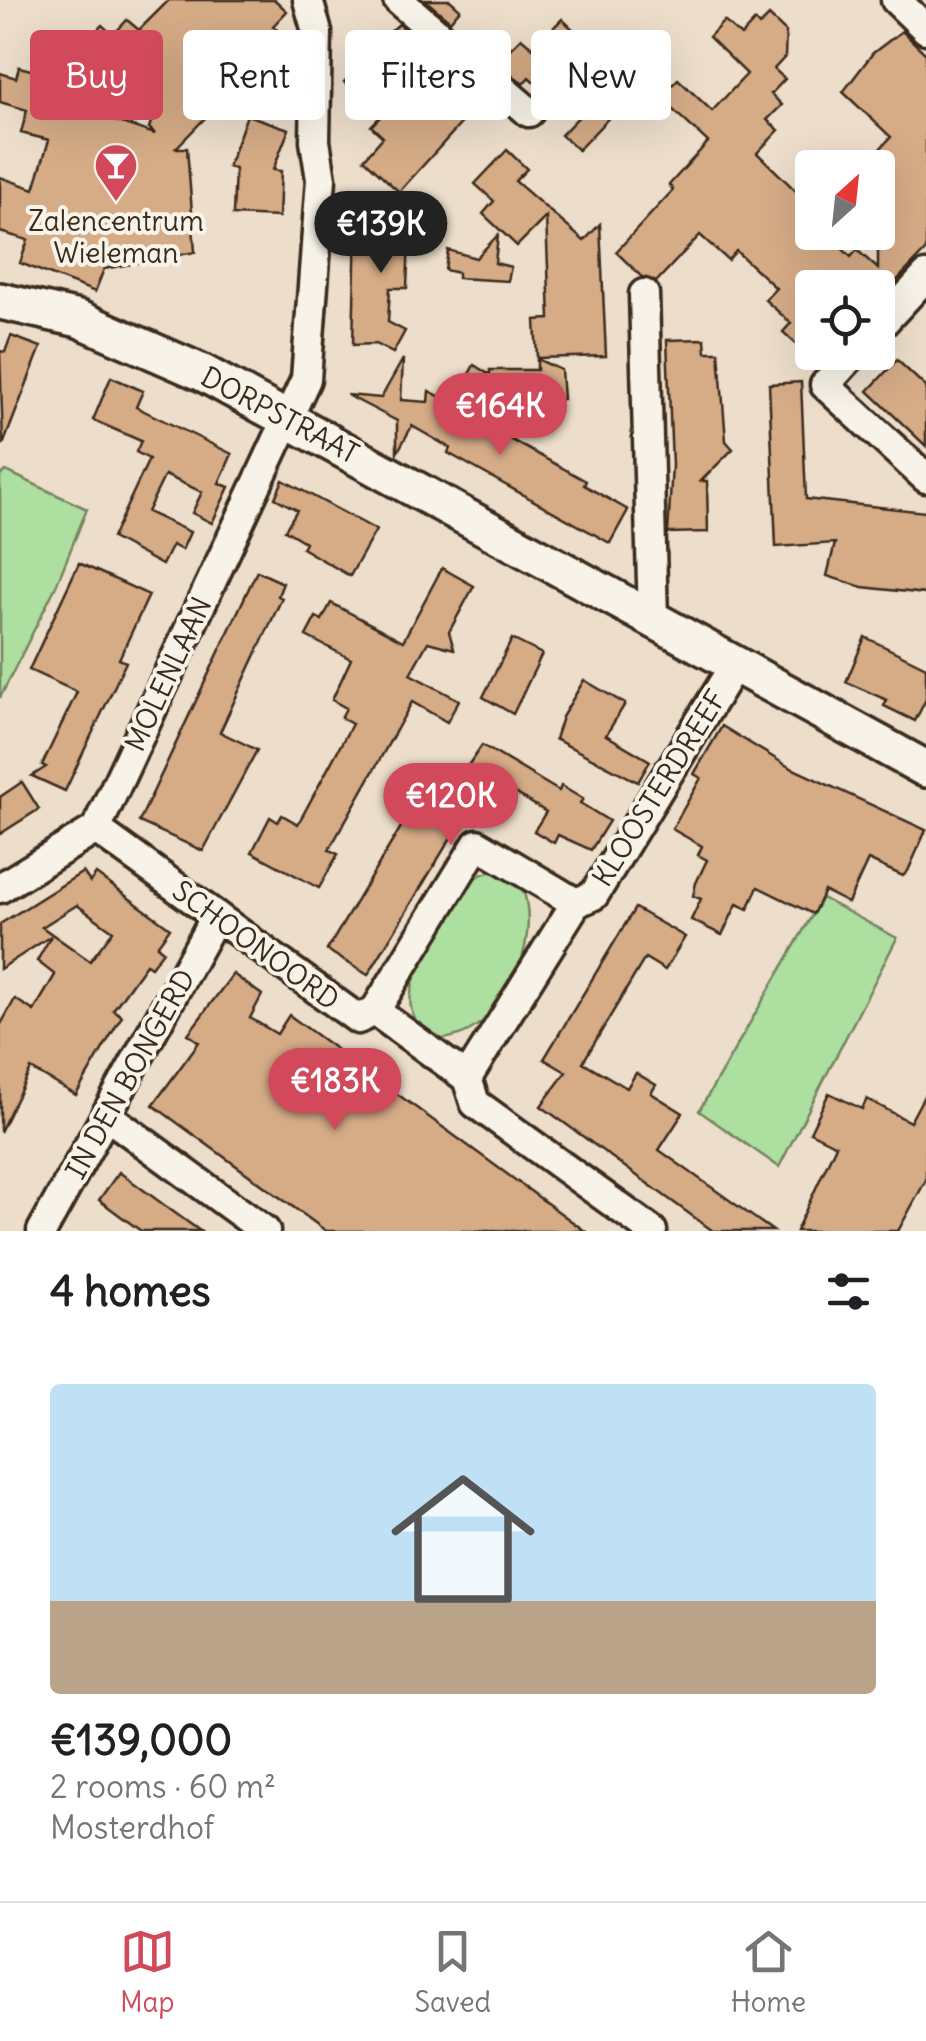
<!DOCTYPE html>
<meta charset="utf-8">
<style>
:root{--surface:#fff;--page:#f6f6f6;--text:#202124;--muted:#757577;--line:#e0e0e0;--accent:#d1495b}
body{margin:0;font-family:Delius,sans-serif;background:var(--page);color:var(--text);height:100vh;display:flex;flex-direction:column;font-size:38px;white-space:nowrap}
*{box-sizing:border-box;margin:0}
p{font-size:32px;color:var(--muted)}
.icon{flex:none;width:55px;height:55px;fill:none;stroke:currentColor;stroke-width:2;stroke-linecap:round;stroke-linejoin:round}
.map{position:relative;height:1231px;overflow:hidden}
.side{display:flex;flex-direction:column;background:var(--surface);flex:1}
.side>*{flex:none}
.top-card{position:absolute;left:30px;top:30px;width:868px;height:90px;display:flex;gap:20px}
.needle{width:65px;rotate:27deg}
.controls{position:absolute;left:795px;top:150px;display:grid;gap:20px}
.controls a{display:grid;place-items:center;width:100px;height:100px;border-radius:10px;background:var(--surface);box-shadow:0 10px 40px #0002;font-size:50px}
.price{position:absolute;translate:-50% -85px;padding:0 22px;border-radius:35px;background:var(--accent);color:#fff;font-size:32px;line-height:65px;filter:drop-shadow(0 2px 5px #0008)}
.price::after{content:'';position:absolute;left:50%;top:60px;width:30px;height:22px;margin-left:-15px;background:inherit;clip-path:polygon(0 0,100% 0,50% 100%)}
.price.on{background:#222;color:#fff}
ul{padding:0;list-style:none}
li{display:grid;align-content:center;gap:20px;height:530px;padding:0 50px}
li+li{border-top:2px solid var(--line)}
li span{display:grid;place-items:center;height:310px;border-radius:10px;color:#555}
li>.icon{margin-inline-start:auto}
span .icon{width:180px;height:180px;fill:#fffc;stroke-width:1}
li b{font-size:42px}
h2{display:flex;justify-content:space-between;align-items:center;height:120px;padding:0 50px;font-size:42px}
.tag{padding:0 35px;border-radius:10px;background:var(--surface);box-shadow:0 10px 40px #0002;font-size:35px;line-height:90px}
.tag.on{background:var(--accent);color:#fff}
.menu{display:flex;justify-content:space-around;align-items:center;height:140px;border-top:2px solid var(--line);background:var(--surface);font-size:28px;color:var(--muted)}
.menu a{display:grid;justify-items:center;gap:5px}
.menu .on{color:var(--accent)}
.map>svg:first-child{display:block}
.green{fill:#acdfa0;stroke:#74845f;stroke-width:2.5}
.building{fill:#d6ac87;stroke:#3b2a1e;stroke-width:2.5;fill-rule:evenodd}
.lines{fill:none;stroke-linecap:round;stroke-linejoin:round}
.minor-casing{stroke:#3b2a1e;stroke-width:35}
.tertiary-casing{stroke:#3b2a1e;stroke-width:42}
.minor{stroke:#f7f3e8;stroke-width:28}
.tertiary{stroke:#f7f3e8;stroke-width:35}
.labels{text-anchor:middle;stroke-width:8;stroke-linejoin:round;paint-order:stroke}
.poi-label{font-size:28px;fill:#3b2a1e;stroke:#f7f3e8}
.street-label{font-size:28px;fill:#3b2a1e;stroke:#f7f3e8}
</style>
<div class="map">
<svg width="926" height="1231" viewBox="0 0 926 1231">
<rect width="100%" height="100%" fill="#eddecb"/>
<filter id="ink" filterUnits="userSpaceOnUse"><feTurbulence type="fractalNoise" baseFrequency=".01" numOctaves="2"/><feDisplacementMap in="SourceGraphic" scale="20" xChannelSelector="R" yChannelSelector="G"/><feConvolveMatrix kernelMatrix="1 2 1 2 8 2 1 2 1" color-interpolation-filters="sRGB"/></filter>
<g filter="url(#ink)">
<!-- green -->
<g class="green">
<polygon points="6,471 87,509 56,586 0,698 0,476"/>
<path d="M 496,870 L 522,887 C 543,940 505,1033 442,1039 C 428,1033 414,1025 411,1008 C 405,977 448,906 469,883 C 476,875 486,873 496,870 Z"/>
<polygon points="822,898 897,938 779,1167 699,1111"/>
</g>
<!-- building -->
<g class="building">
<polygon points="169,0 275,0 287,11 273,26 299,51 299,60 248,114 271,50 176,148 187,148 195,252 104,269 95,292 20,263 28,240 0,232 0,177 34,189 49,140 21,133 27,110 0,102 0,73 16,78 19,67 39,72 33,94 155,134 149,128 163,86 135,59 121,74 110,62 96,78 66,49 66,41 78,29 88,40 102,25 113,35 127,20 139,30"/>
<polygon points="425,0 450,0 460,9 450,21"/>
<polygon points="769,16 786,32 785,57 774,69 785,79 771,94 782,105 767,120 779,130 757,153 797,192 812,175 812,232 825,232 851,257 857,250 878,269 878,168 862,168 891,137 843,92 873,53 902,31 926,54 926,250 878,300 878,288 812,288 812,359 783,332 791,323 765,300 776,288 736,251 728,260 700,235 656,282 642,277 616,252 673,190 669,185 708,142 660,98 678,79 712,111 747,74 709,37 724,21 741,36 755,21 759,26"/>
<polygon points="562,19 636,89 578,150 561,135 590,105 554,72 539,87 529,77 523,84 486,53 496,43 506,53 521,38 533,48"/>
<polygon points="399,24 485,97 399,192 364,159 383,137 371,126 380,117 344,82 355,70 351,67"/>
<polygon points="247,115 289,129 273,170 281,171 279,217 233,215 235,169 228,167"/>
<polygon points="507,150 527,169 515,181 584,241 600,224 606,356 537,358 535,320 550,319 546,217 517,246 483,214 494,201 475,184"/>
<polygon points="382,212 432,214 409,238 407,288 390,288 388,322 405,331 393,353 375,344 353,345 356,225 381,226"/>
<polygon points="498,235 495,263 511,267 508,281 458,278 458,273 445,270 448,250 476,258"/>
<polygon points="11,336 41,347 3,445 0,351 5,352"/>
<polygon points="705,339 706,352 719,352 726,441 733,449 701,481 707,481 708,532 668,533 672,465 667,340"/>
<polygon points="403,359 401,400 428,402 429,391 500,427 490,428 586,481 584,485 628,510 610,543 448,453 450,448 412,426 397,453 397,421 347,395 381,398"/>
<polygon points="537,359 561,370 563,399 455,400 474,365 490,375 490,370 537,370"/>
<polygon points="897,360 926,387 926,446 868,391"/>
<polygon points="111,377 143,391 136,407 232,454 219,483 229,487 212,523 192,513 202,492 165,475 147,512 190,532 182,550 172,545 162,565 112,538 149,459 136,452 141,441 93,420"/>
<polygon points="801,382 806,499 926,512 926,594 862,587 827,576 835,543 776,547 769,384"/>
<polygon points="283,480 376,530 350,576 302,548 305,542 285,530 297,510 275,498"/>
<polygon points="79,563 149,595 119,659 126,662 65,791 32,776 46,767 42,765 77,692 29,670"/>
<polygon points="442,568 474,586 449,632 454,649 428,642 410,674 459,700 447,722 412,702 329,850 338,854 319,888 252,852 270,817 278,822 282,815 298,824 352,724 341,718 346,708 332,700 351,659 306,636 316,617 322,620 331,603 403,641"/>
<polygon points="257,571 283,583 278,596 282,598 220,732 257,750 203,851 139,822"/>
<polygon points="865,637 926,667 926,699 915,721 884,706 887,700 846,682"/>
<polygon points="512,639 542,654 513,714 483,697"/>
<polygon points="584,680 625,704 606,735 650,761 638,782 555,739 562,717"/>
<polygon points="722,726 789,767 926,830 908,871 903,876 868,860 848,903 824,891 813,914 758,887 748,909 737,904 722,935 691,920 701,899 693,896 696,883 707,860 698,855 702,846 672,829 701,778 694,774"/>
<polygon points="482,745 559,791 561,786 583,799 580,803 609,821 591,850 558,835 554,843 534,831 546,812 510,790 492,819 470,806 368,975 327,950 410,812 429,823"/>
<polygon points="22,782 39,809 0,834 0,797"/>
<path d="M 83,872 L 90,882 L 96,874 L 170,928 L 157,946 L 163,951 L 151,967 L 146,964 L 113,1010 L 122,1016 L 76,1095 L 31,1069 L 0,1132 L 0,1026 L 15,999 L 34,1011 L 55,975 L 37,961 L 51,936 L 0,969 L 0,924 ZM 77,905 L 113,931 L 90,961 L 42,927 Z"/>
<polygon points="635,908 685,937 665,970 645,958 583,1062 627,1088 636,1073 656,1085 651,1093 683,1113 659,1150 773,1231 713,1231 541,1106 566,1072 544,1059"/>
<polygon points="233,974 262,995 250,1018 277,1034 289,1015 585,1231 326,1231 172,1119 153,1105 199,1042 188,1034"/>
<polygon points="926,1092 926,1180 898,1231 796,1231 836,1145 810,1132 829,1093 862,1109 867,1099 910,1122"/>
<polygon points="119,1172 175,1213 200,1231 141,1231 99,1200"/>
</g>
<g class="lines">
<!-- minor casing -->
<g class="minor-casing">
<g id="minor">
<polyline points="398,0 529,112"/>
<polyline points="896,0 926,29"/>
<polyline points="644,294 653,619"/>
<polyline points="878,328 926,276"/>
<polyline points="855,352 825,385 926,478"/>
<polyline points="96,829 358,1019 375,1011 467,1078"/>
<polyline points="0,888 96,829 306,379 321,179 315,141 317,32 308,0"/>
<polyline points="375,1011 477,844 576,903"/>
<polyline points="109,1117 265,1231"/>
<polyline points="42,1231 216,916"/>
<polyline points="652,1231 475,1103 467,1078 576,903 594,895 735,664"/>
</g>
</g>
<!-- tertiary casing -->
<g class="tertiary-casing">
<polyline id="tertiary" points="0,301 79,319 203,373 926,769"/>
</g>
<!-- minor -->
<use href="#minor" class="minor"/>
<!-- tertiary -->
<use href="#tertiary" class="tertiary"/>
</g>
</g>
<!-- icons -->
<defs>
<g id="bar-pin" transform="scale(2.25)"><path d="M0 17L-7.5 6A9.5 9.5 0 1 1 7.5 6Z" fill="#d1495b" stroke="#f7f3e8"/><path d="M-6-5H6L.8 .8V4.5H3.5V6h-7V4.5H-.8V.8Z" fill="#fff"/></g>
</defs>
<g fill-rule="evenodd">
<use href="#bar-pin" x="116" y="165"/>
</g>
<g class="labels">
<!-- poi labels -->
<g class="poi-label">
<text x="116" y="231">Zalencentrum<tspan x="116" dy="32">Wieleman</tspan></text>
</g>
<!-- street labels -->
<g class="street-label">
<text transform="translate(280 415) rotate(28)" y="10">DORPSTRAAT</text>
<text transform="translate(168 674) rotate(-65)" y="10">MOLENLAAN</text>
<text transform="translate(659 788) rotate(-58)" y="10">KLOOSTERDREEF</text>
<text transform="translate(256 945) rotate(36)" y="10">SCHOONOORD</text>
<text transform="translate(130 1074) rotate(-61)" y="10">IN DEN BONGERD</text>
</g>
</g>
</svg>
<div class="controls">
<a><svg class="needle" viewBox="-14 -14 28 28"><path d="M0-13l5 13h-10z" fill="#e53935"/><path d="M0 13l5-13h-10z" fill="#757577"/></svg></a>
<a><svg class="icon" aria-label="locate" viewBox="0 0 24 24"><circle cx="12" cy="12" r="6"/><path d="M12 2v4M12 18v4M2 12h4M18 12h4"/></svg></a>
</div>
<b class="price on" style="left:381px;top:276px">€139K</b>
<b class="price" style="left:500px;top:458px">€164K</b>
<b class="price" style="left:451px;top:848px">€120K</b>
<b class="price" style="left:335px;top:1133px">€183K</b>
<div class="top-card">
<a class="tag on">Buy</a>
<a class="tag">Rent</a>
<a class="tag">Filters</a>
<a class="tag">New</a>
</div>
</div>
<section class="side">
<h2>4 homes<svg class="icon" aria-label="filters" viewBox="0 0 24 24"><path d="M4 7h16M4 17h16"/><circle cx="9" cy="7" r="2"/><circle cx="15" cy="17" r="2"/></svg></h2>
<ul>
<li><span style="background:linear-gradient(#bfe0f5 70%,#b9a48a 0)"><svg class="icon" aria-label="home" viewBox="0 0 24 24"><path d="M3 11l9-7 9 7M6 9v11h12V9"/></svg></span><div><b>€139,000</b><p>2 rooms · 60 m²</p><p>Mosterdhof</p></div></li>
</ul>
</section>
<nav class="menu">
<a class="on"><svg class="icon" aria-label="map" viewBox="0 0 24 24"><path d="M3 6l6-2 6 2 6-2v14l-6 2-6-2-6 2zM9 4v14M15 6v14"/></svg>Map</a>
<a><svg class="icon" aria-label="saved" viewBox="0 0 24 24"><path d="M7 4h10v16l-5-4-5 4z"/></svg>Saved</a>
<a><svg class="icon" aria-label="home" viewBox="0 0 24 24"><path d="M3 11l9-7 9 7M6 9v11h12V9"/></svg>Home</a>
</nav>
